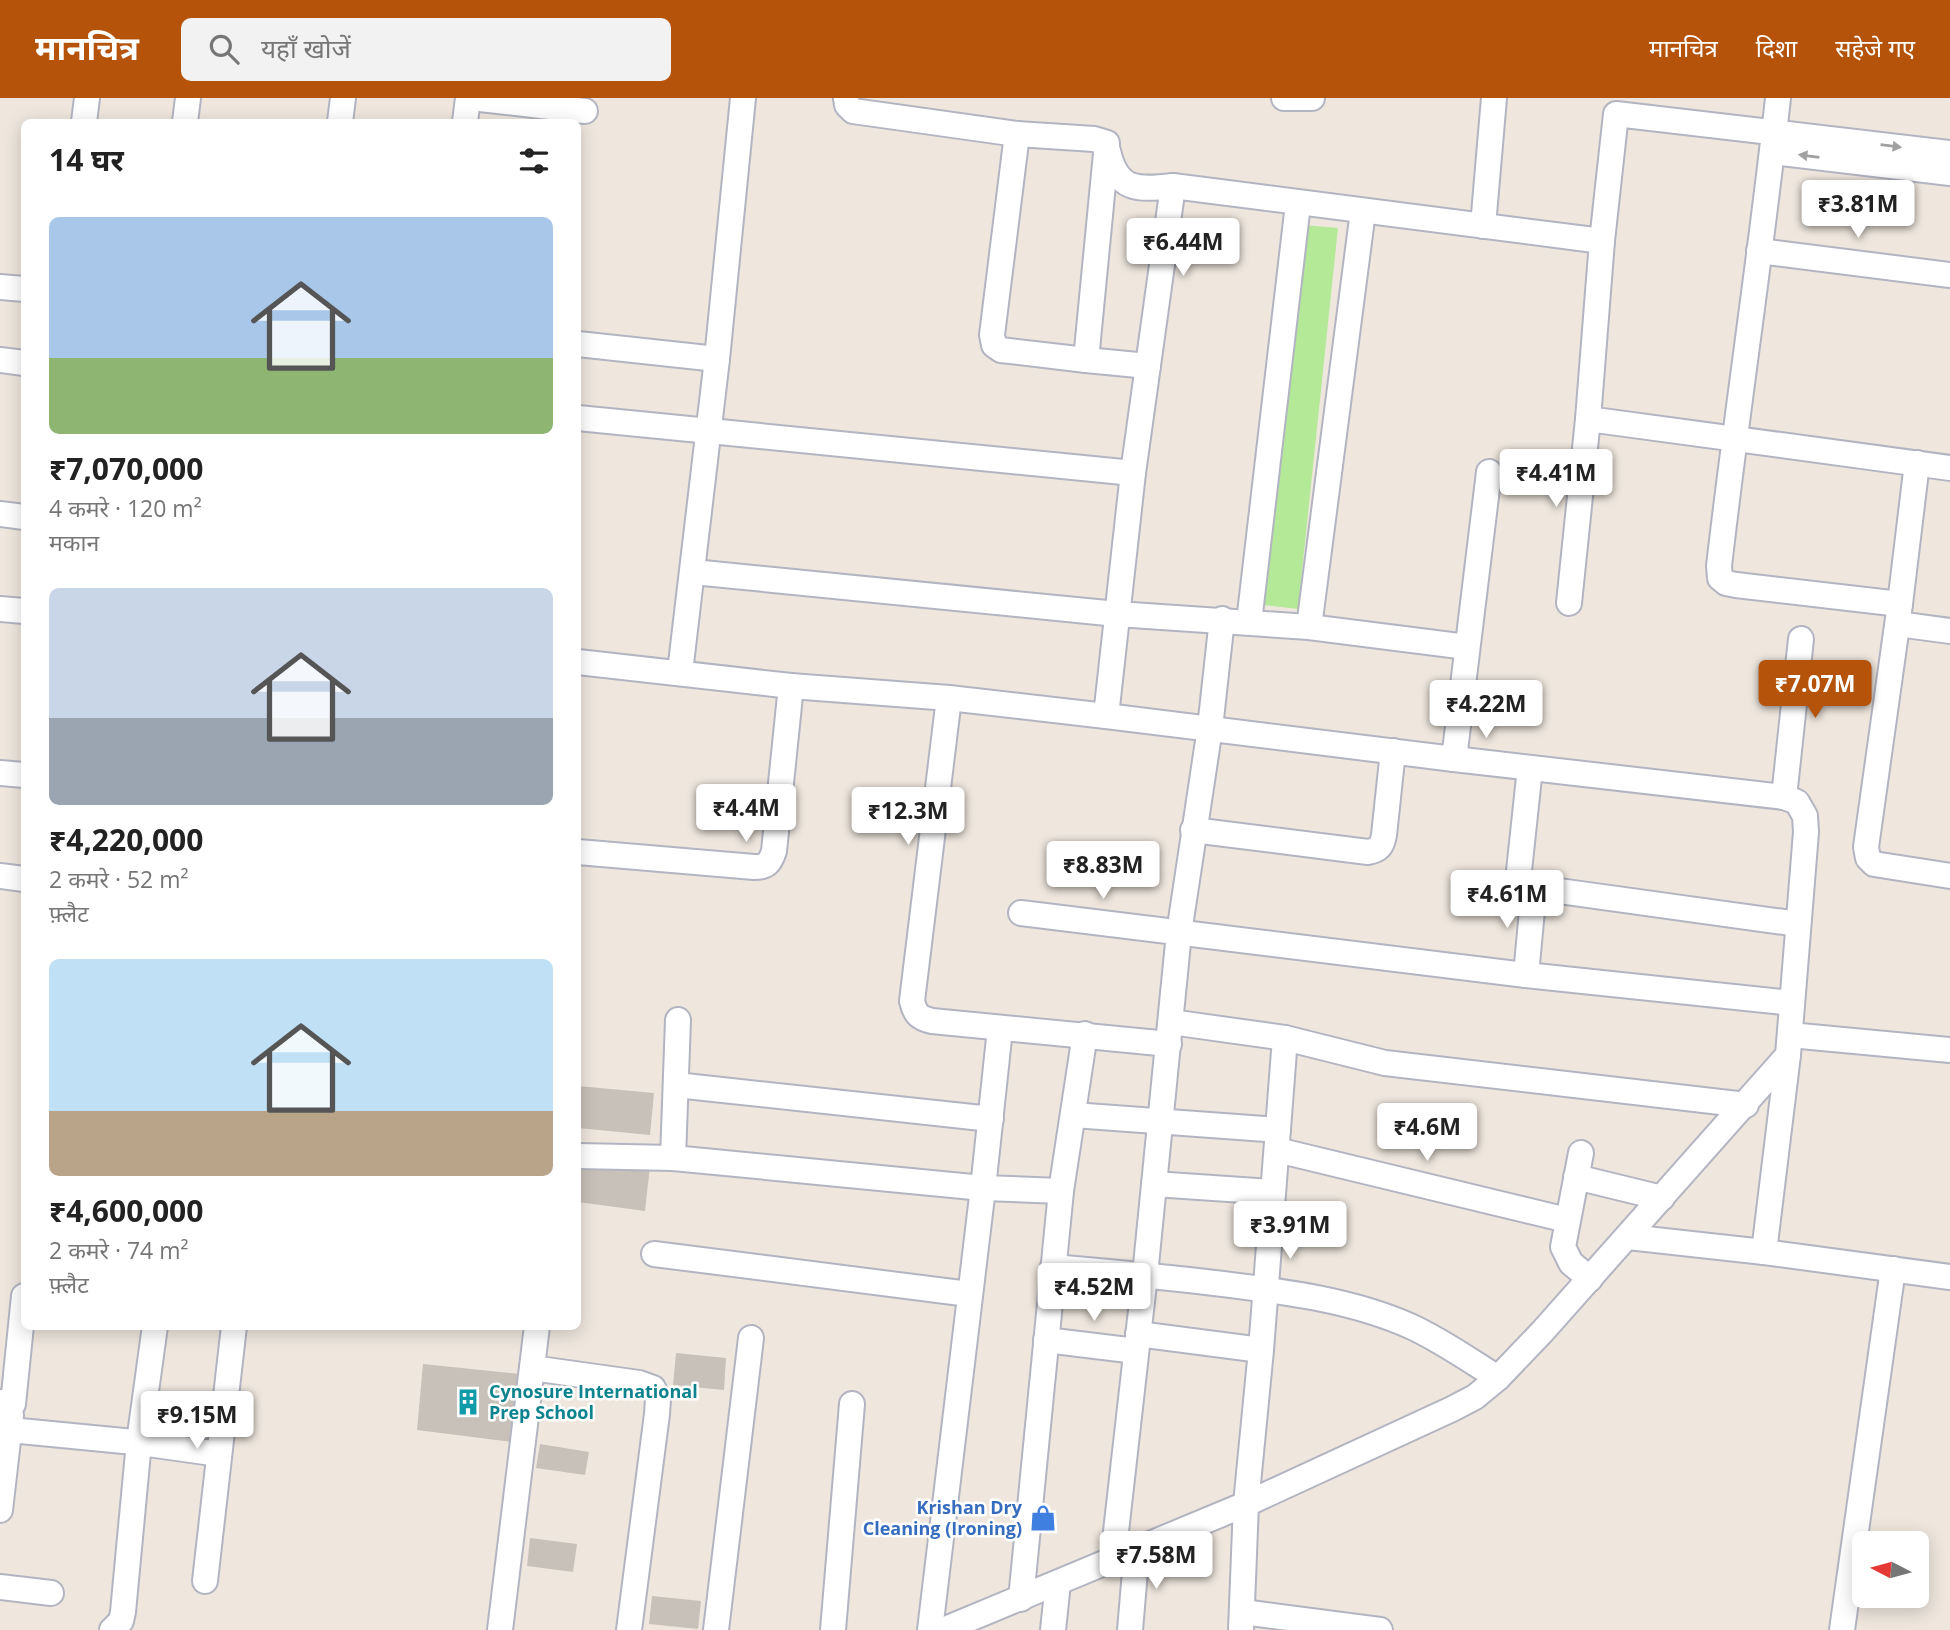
<!DOCTYPE html>
<html lang="hi">
<meta charset="utf-8">
<style>
:root{--surface:#fff;--page:#f2f2f2;--text:#222;--muted:#767676;--accent:#b45309}
body{margin:0;font-family:"Open Sans","Noto Sans Devanagari",sans-serif;background:var(--page);color:var(--text);height:100vh;display:flex;flex-direction:column;font-size:26px;white-space:nowrap}
*{box-sizing:border-box;margin:0}
p{font-size:23px;color:var(--muted)}
.icon{flex:none;width:38px;height:38px;fill:none;stroke:currentColor;stroke-width:2;stroke-linecap:round;stroke-linejoin:round}
.map{position:relative;flex:1;overflow:hidden}
.details{position:absolute;left:21px;top:21px;width:560px;height:1211px;display:flex;flex-direction:column;background:var(--surface);border-radius:10px;box-shadow:0 4px 18px #0003}
.details>*{flex:none}
.needle{width:46px;rotate:276deg}
.buttons{position:absolute;left:1852px;top:1433px;display:grid;gap:14px}
.buttons a{display:grid;place-items:center;width:77px;height:77px;border-radius:10px;background:var(--surface);box-shadow:0 4px 18px #0003;font-size:35px}
.price{position:absolute;translate:-50% -60px;padding:0 16px;border-radius:7px;background:#fff;color:#222;font-size:23px;line-height:46px;filter:drop-shadow(0 2px 4px #0008)}
.price::after{content:'';position:absolute;left:50%;top:42px;width:21px;height:16px;margin-left:-10px;background:inherit;clip-path:polygon(0 0,100% 0,50% 100%)}
.price.selected{background:var(--accent);color:#fff}
ul{padding:0;list-style:none}
li{display:grid;align-content:center;gap:14px;height:371px;padding:0 28px}
li span{display:grid;place-items:center;height:217px;border-radius:10px;color:#555}
li>.icon{margin-inline-start:auto}
span .icon{width:126px;height:126px;fill:#fffc;stroke-width:1}
li b{font-size:30px}
h2{display:flex;justify-content:space-between;align-items:center;height:84px;padding:0 28px;font-size:30px}
header{display:flex;align-items:center;gap:42px;box-sizing:border-box;height:98px;padding:0 35px;background:var(--accent);color:#fff}
header strong{font-size:33px}
nav{display:flex;gap:38px;margin-inline-start:auto;font-size:24px}
.search{width:490px;height:63px;background:var(--page);display:flex;align-items:center;gap:18px;box-sizing:border-box;padding:0 24px;border-radius:10px;color:var(--muted);font-size:26px}
.map>svg:first-child{display:block}
.green{fill:#b4e997}
.building{fill:#c7c1b9}
.lines{fill:none;stroke-linecap:round;stroke-linejoin:round}
.minor-casing{stroke:#b2b5c1;stroke-width:28}
.minor{stroke:#fff;stroke-width:24}
.oneway{fill:#a0a0a0}
.labels{text-anchor:middle;stroke-width:5;stroke-linejoin:round;paint-order:stroke}
.culture-label{font-size:18px;font-weight:bold;fill:#0d838f;stroke:#fff;text-anchor:start}
.shop-label{font-size:18px;font-weight:bold;fill:#366cbe;stroke:#fff;text-anchor:end}
</style>
<header>
<strong>मानचित्र</strong>
<div class="search"><svg class="icon" aria-label="search" viewBox="0 0 24 24"><circle cx="10" cy="10" r="6"/><path d="M15 15l6 6"/></svg>यहाँ खोजें</div>
<nav><a>मानचित्र</a><a>दिशा</a><a>सहेजे गए</a></nav>
</header>
<div class="map">
<svg width="1950" height="1532" viewBox="0 0 1950 1532">
<rect width="100%" height="100%" fill="#efe7de"/>
<!-- green -->
<polygon class="green" points="1303,127 1338,130 1298,511 1263,507"/>
<!-- building -->
<g class="building">
<polygon points="578,988 654,995 650,1037 578,1030"/>
<polygon points="578,1059 650,1068 645,1113 578,1104"/>
<polygon points="676,1255 726,1260 724,1292 673,1287"/>
<polygon points="423,1266 520,1276 512,1344 417,1332"/>
<polygon points="540,1346 589,1354 585,1377 536,1370"/>
<polygon points="530,1440 577,1446 573,1474 527,1468"/>
<polygon points="652,1498 701,1503 698,1531 649,1526"/>
</g>
<g class="lines">
<!-- minor casing -->
<g class="minor-casing">
<g id="minor">
<polyline points="471,0 585,13"/>
<polyline points="846,0 847,7 853,13 1017,36 1094,41 1107,45 1086,262 1148,268"/>
<polyline points="1284,0 1312,0"/>
<path d="M 1778,0 C 1761,156 1737,312 1719,468 L 1720,480 L 1726,485 L 1736,487 L 1900,506 L 1917,365"/>
<polyline points="84,24 87,0"/>
<polyline points="185,24 188,0"/>
<polyline points="340,24 343,0"/>
<polyline points="465,24 468,0"/>
<polyline points="1017,36 992,237 994,247 1001,252 1086,262"/>
<path d="M 1108,53 C 1117,93 1137,92 1173,88"/>
<polyline points="1773,54 1950,75"/>
<polyline points="1483,128 1494,0"/>
<polyline points="1602,143 1616,16 1950,55"/>
<polyline points="1759,153 1950,177"/>
<polyline points="0,189 24,191"/>
<polyline points="578,246 717,261"/>
<polyline points="0,262 24,265"/>
<polyline points="578,320 1133,375"/>
<polyline points="0,416 24,419"/>
<polyline points="693,474 1117,516 1309,529 1467,549"/>
<polyline points="1569,505 1588,321"/>
<polyline points="1900,506 1866,749 1868,760 1874,766 1950,778"/>
<polyline points="0,511 24,513"/>
<polyline points="1249,524 1298,106"/>
<polyline points="1898,526 1950,533"/>
<polyline points="1309,529 1363,113"/>
<polyline points="578,564 791,588 949,600 1106,618 1133,375 1173,88 1602,143 1588,321 1950,370"/>
<polyline points="680,574 717,261 743,0"/>
<path d="M 949,600 L 912,903 C 915,916 919,920 932,923 L 1169,946"/>
<polyline points="1454,661 1489,374"/>
<polyline points="1530,670 1518,782 1523,788 1798,826"/>
<polyline points="0,675 24,677"/>
<polyline points="1784,699 1801,541"/>
<path d="M 1193,732 L 1368,754 C 1379,752 1382,748 1384,737 L 1393,653"/>
<path d="M 578,754 L 754,769 C 767,769 770,765 774,753 L 791,588"/>
<polyline points="0,778 24,781"/>
<polyline points="1021,815 1526,877 1792,905"/>
<polyline points="1526,877 1534,791"/>
<polyline points="678,922 673,1060 983,1090 1061,1093"/>
<polyline points="1171,924 1285,940 1261,1252 1246,1406 1241,1532"/>
<polyline points="1790,937 1950,952"/>
<polyline points="1285,940 1385,965 1746,1007"/>
<polyline points="676,987 991,1021"/>
<polyline points="1073,1017 1278,1032"/>
<polyline points="1277,1052 1567,1122"/>
<polyline points="1581,1055 1563,1149 1571,1165 1590,1181"/>
<polyline points="578,1058 673,1060"/>
<polyline points="1576,1079 1662,1100"/>
<polyline points="1154,1086 1273,1094"/>
<polyline points="1628,1139 1764,1154 1950,1179"/>
<polyline points="1764,1154 1788,957"/>
<polyline points="654,1156 969,1196"/>
<path d="M 1053,1169 C 1110,1174 1167,1179 1223,1186 C 1287,1194 1351,1202 1410,1228 C 1441,1242 1469,1262 1498,1280"/>
<polyline points="1138,1236 1261,1252"/>
<polyline points="1046,1242 1136,1253"/>
<polyline points="532,1270 639,1285 653,1290 658,1301 657,1316 629,1532"/>
<polyline points="0,1304 13,1306 24,1198"/>
<polyline points="10,1332 134,1344 219,1356"/>
<polyline points="0,1412 11,1317"/>
<polyline points="1113,1460 1145,1177 1179,835 1210,630 1222,521"/>
<polyline points="205,1483 234,1228"/>
<polyline points="0,1489 51,1495"/>
<polyline points="1021,1501 1061,1093 1085,936"/>
<polyline points="1243,1514 1380,1532"/>
<polyline points="112,1532 121,1523 123,1514 139,1344 155,1228"/>
<polyline points="500,1532 537,1228"/>
<polyline points="716,1532 751,1240"/>
<polyline points="833,1532 852,1306"/>
<polyline points="930,1532 983,1090 1000,931"/>
<polyline points="943,1532 1246,1406 1452,1311 1475,1299 1498,1280 1542,1234 1788,957 1806,734 1805,718 1797,704 1784,699 1454,661 1106,618"/>
<polyline points="1053,1532 1058,1485"/>
<polyline points="1130,1532 1137,1450"/>
<polyline points="1842,1532 1893,1171"/>
</g>
</g>
<!-- minor -->
<use href="#minor" class="minor"/>
</g>
<!-- one-way arrows -->
<defs><path id="oneway-solid" d="M-6-.8H1V-3.2L6.5 0L1 3.2V.8H-6Z" transform="scale(1.75)"/></defs>
<g class="oneway">
<use href="#oneway-solid" transform="translate(1891 48) rotate(7)"/>
<use href="#oneway-solid" transform="translate(1809 58) rotate(-173)"/>
</g>
<!-- icons -->
<defs>
<g id="building-bare" transform="scale(2.1)"><path d="M-4-6H4V6H1V3H-1V6H-4ZM-2.5-4.3h1.7v1.8h-1.7ZM.8-4.3h1.7v1.8H.8ZM-2.5-1h1.7V.8h-1.7ZM.8-1h1.7V.8H.8Z" fill="#0f9aa8" stroke="#fff" stroke-width="2.5" paint-order="stroke"/></g>
<g id="shop-bare" transform="scale(2.1)"><path d="M-5-2.5h2.3a2.7 3.5 0 0 1 5.4 0H5L5.5 6h-11ZM-1.5-2.5h3a1.5 2.3 0 0 0-3 0Z" fill="#3f7fe0" stroke="#fff" stroke-width="2.5" paint-order="stroke"/></g>
</defs>
<g fill-rule="evenodd">
<use href="#building-bare" x="468" y="1304"/>
<use href="#shop-bare" x="1043" y="1420"/>
</g>
<g class="labels">
<!-- culture labels -->
<g class="culture-label">
<text x="489" y="1300">Cynosure International<tspan x="489" dy="21">Prep School</tspan></text>
</g>
<!-- shop labels -->
<g class="shop-label">
<text x="1022" y="1416">Krishan Dry<tspan x="1022" dy="21">Cleaning (Ironing)</tspan></text>
</g>
</g>
</svg>
<div class="buttons">
<a><svg class="needle" viewBox="-14 -14 28 28"><path d="M0-13l5 13h-10z" fill="#e53935"/><path d="M0 13l5-13h-10z" fill="#767676"/></svg></a>
</div>
<b class="price" style="left:1858px;top:142px">₹3.81M</b>
<b class="price" style="left:1183px;top:180px">₹6.44M</b>
<b class="price" style="left:1556px;top:411px">₹4.41M</b>
<b class="price selected" style="left:1815px;top:622px">₹7.07M</b>
<b class="price" style="left:1486px;top:642px">₹4.22M</b>
<b class="price" style="left:746px;top:746px">₹4.4M</b>
<b class="price" style="left:908px;top:749px">₹12.3M</b>
<b class="price" style="left:1103px;top:803px">₹8.83M</b>
<b class="price" style="left:1507px;top:832px">₹4.61M</b>
<b class="price" style="left:1427px;top:1065px">₹4.6M</b>
<b class="price" style="left:1290px;top:1163px">₹3.91M</b>
<b class="price" style="left:1094px;top:1225px">₹4.52M</b>
<b class="price" style="left:197px;top:1353px">₹9.15M</b>
<b class="price" style="left:1156px;top:1493px">₹7.58M</b>
<section class="details">
<h2>14 घर<svg class="icon" aria-label="filters" viewBox="0 0 24 24"><path d="M4 7h16M4 17h16"/><circle cx="9" cy="7" r="2"/><circle cx="15" cy="17" r="2"/></svg></h2>
<ul>
<li><span style="background:linear-gradient(#a9c7e8 65%,#8fb573 0)"><svg class="icon" aria-label="home" viewBox="0 0 24 24"><path d="M3 11l9-7 9 7M6 9v11h12V9"/></svg></span><div><b>₹7,070,000</b><p>4 कमरे · 120 m²</p><p>मकान</p></div></li>
<li><span style="background:linear-gradient(#c9d6e8 60%,#9aa5b1 0)"><svg class="icon" aria-label="home" viewBox="0 0 24 24"><path d="M3 11l9-7 9 7M6 9v11h12V9"/></svg></span><div><b>₹4,220,000</b><p>2 कमरे · 52 m²</p><p>फ़्लैट</p></div></li>
<li><span style="background:linear-gradient(#bfe0f5 70%,#b9a48a 0)"><svg class="icon" aria-label="home" viewBox="0 0 24 24"><path d="M3 11l9-7 9 7M6 9v11h12V9"/></svg></span><div><b>₹4,600,000</b><p>2 कमरे · 74 m²</p><p>फ़्लैट</p></div></li>
</ul>
</section>
</div>
